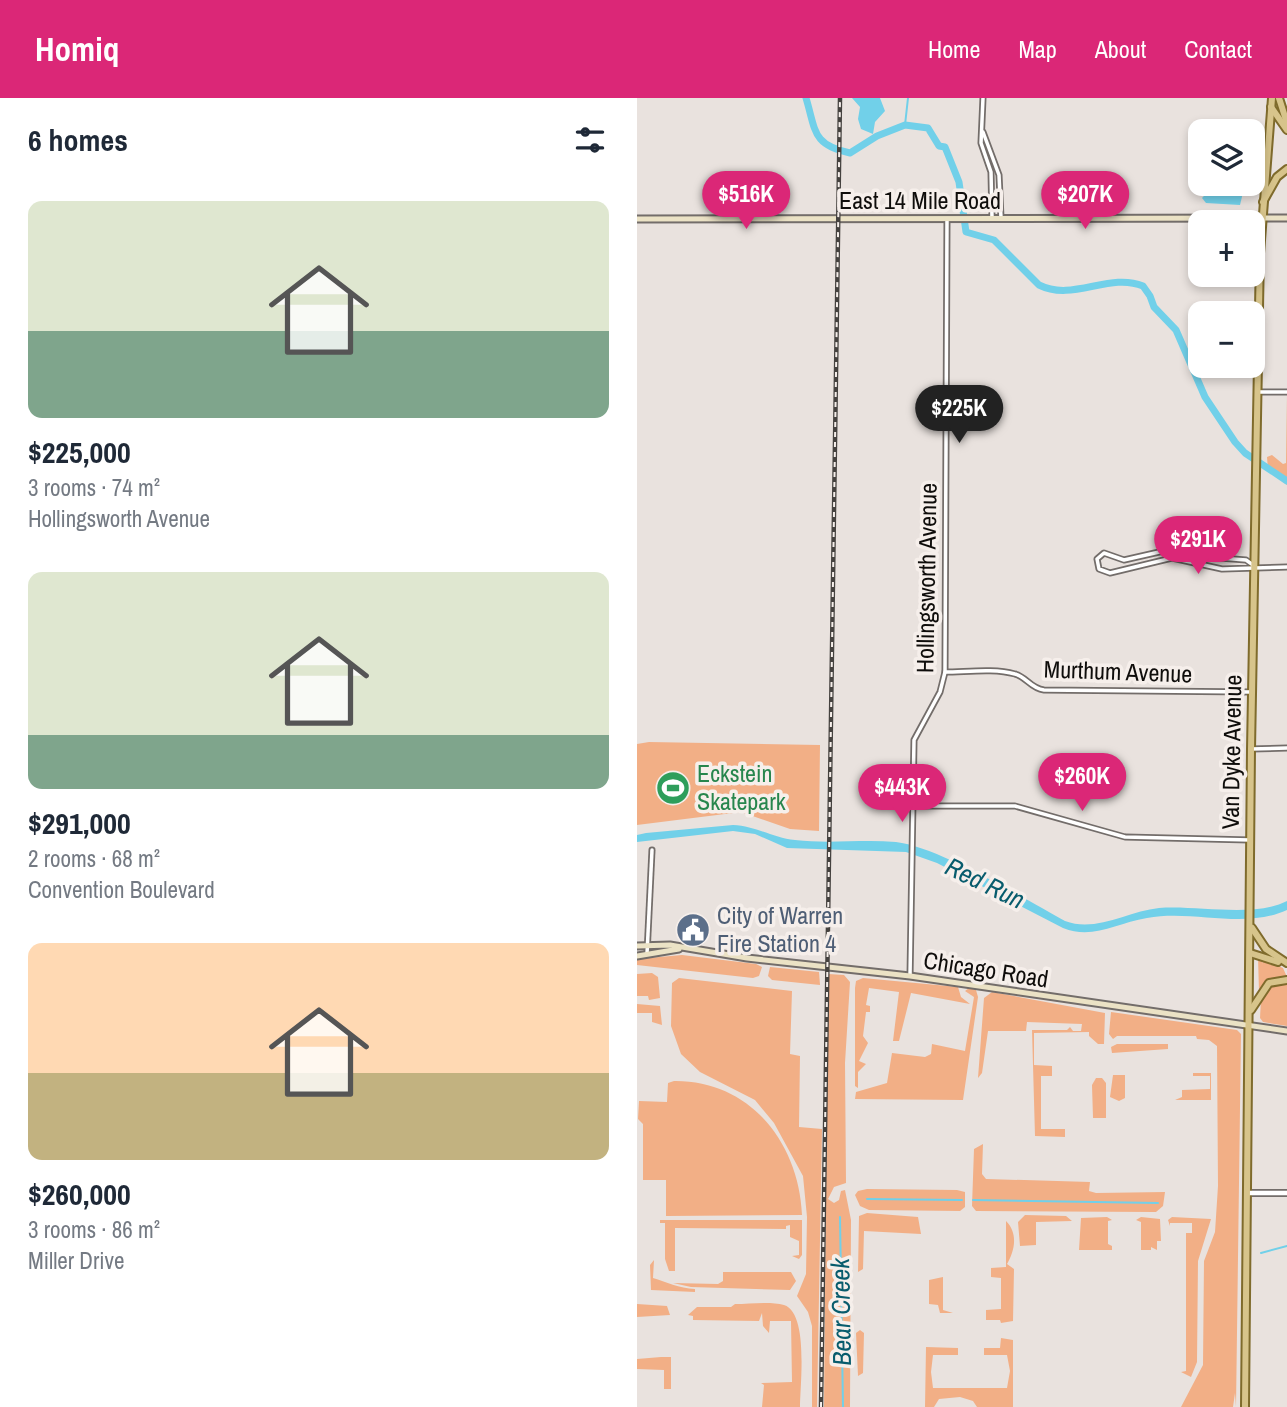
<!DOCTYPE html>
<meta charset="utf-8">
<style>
:root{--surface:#fff;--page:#f2f2f3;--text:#1f2937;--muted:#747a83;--accent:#db2777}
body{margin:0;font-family:"Archivo Narrow",sans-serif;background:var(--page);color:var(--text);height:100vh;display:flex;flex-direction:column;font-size:26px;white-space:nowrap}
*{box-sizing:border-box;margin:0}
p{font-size:23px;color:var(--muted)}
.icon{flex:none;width:38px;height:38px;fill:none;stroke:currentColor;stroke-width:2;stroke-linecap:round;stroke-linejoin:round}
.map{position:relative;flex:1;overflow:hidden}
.panel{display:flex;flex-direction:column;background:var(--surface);width:637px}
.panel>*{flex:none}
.tools{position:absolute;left:551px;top:21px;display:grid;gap:14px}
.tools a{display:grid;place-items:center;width:77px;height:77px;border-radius:14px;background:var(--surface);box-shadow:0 4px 10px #0003;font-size:35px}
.price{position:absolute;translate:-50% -60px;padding:0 16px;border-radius:24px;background:var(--accent);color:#fff;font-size:23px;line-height:46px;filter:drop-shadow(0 2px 4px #0008)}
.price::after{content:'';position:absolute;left:50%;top:42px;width:21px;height:16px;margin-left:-10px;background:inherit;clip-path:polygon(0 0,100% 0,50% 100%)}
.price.active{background:#222;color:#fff}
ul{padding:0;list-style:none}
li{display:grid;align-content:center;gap:14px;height:371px;padding:0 28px}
li span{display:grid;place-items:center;height:217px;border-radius:14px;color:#555}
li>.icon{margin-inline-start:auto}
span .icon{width:126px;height:126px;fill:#fffc;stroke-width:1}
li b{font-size:30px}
h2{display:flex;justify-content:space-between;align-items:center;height:84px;padding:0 28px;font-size:30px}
header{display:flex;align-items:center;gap:42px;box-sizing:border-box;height:98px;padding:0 35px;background:var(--accent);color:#fff}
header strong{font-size:33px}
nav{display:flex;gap:38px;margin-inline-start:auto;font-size:24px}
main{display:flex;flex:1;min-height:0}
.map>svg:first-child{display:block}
.green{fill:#f2af86}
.water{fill:#71d0e9}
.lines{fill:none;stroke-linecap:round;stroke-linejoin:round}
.stream{stroke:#71d0e9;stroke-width:2}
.river{stroke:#71d0e9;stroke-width:7}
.minor-casing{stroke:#736d6a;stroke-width:7}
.tertiary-casing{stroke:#736d6a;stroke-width:8}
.secondary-casing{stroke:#736d6a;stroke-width:9}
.primary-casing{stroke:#7f6b2c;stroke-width:10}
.minor{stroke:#fff;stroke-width:3.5}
.tertiary{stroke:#fff;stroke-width:4.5}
.secondary{stroke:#ebe2c5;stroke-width:5}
.primary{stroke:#d7c48b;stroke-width:6}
.rail-casing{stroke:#45423f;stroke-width:4.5}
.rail{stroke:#f6efeb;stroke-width:2;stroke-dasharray:5;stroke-linecap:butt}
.labels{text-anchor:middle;stroke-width:7;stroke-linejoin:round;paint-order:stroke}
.street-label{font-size:24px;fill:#0f0d0b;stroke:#f6efeb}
.leisure-label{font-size:24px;fill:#27864d;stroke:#f6efeb;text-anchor:start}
.service-label{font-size:24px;fill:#4e5e75;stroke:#f6efeb;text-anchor:start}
.water-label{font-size:26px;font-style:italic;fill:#085c6d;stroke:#f6efeb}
</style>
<header>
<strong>Homiq</strong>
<nav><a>Home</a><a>Map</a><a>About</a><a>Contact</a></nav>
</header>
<main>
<section class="panel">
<h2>6 homes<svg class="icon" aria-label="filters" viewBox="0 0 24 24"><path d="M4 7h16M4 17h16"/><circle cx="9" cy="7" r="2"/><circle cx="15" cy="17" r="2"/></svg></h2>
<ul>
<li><span style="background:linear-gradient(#dfe7d0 60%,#7fa58c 0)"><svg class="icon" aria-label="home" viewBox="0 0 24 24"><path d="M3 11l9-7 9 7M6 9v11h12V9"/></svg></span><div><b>$225,000</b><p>3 rooms · 74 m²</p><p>Hollingsworth Avenue</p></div></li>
<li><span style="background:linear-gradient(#dfe7d0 75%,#7fa58c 0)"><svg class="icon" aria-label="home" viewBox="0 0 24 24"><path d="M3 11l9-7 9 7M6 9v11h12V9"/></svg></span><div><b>$291,000</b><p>2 rooms · 68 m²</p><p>Convention Boulevard</p></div></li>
<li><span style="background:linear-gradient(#ffd9b3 60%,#c2b280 0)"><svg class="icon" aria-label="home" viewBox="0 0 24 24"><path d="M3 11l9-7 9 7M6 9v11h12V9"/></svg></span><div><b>$260,000</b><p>3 rooms · 86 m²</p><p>Miller Drive</p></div></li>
</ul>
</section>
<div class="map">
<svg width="650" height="1309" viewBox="0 0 650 1309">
<rect width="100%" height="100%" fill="#e9e2de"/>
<!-- green -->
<g class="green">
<polygon points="650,296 650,387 631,372 630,359 635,357 646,366 649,365"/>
<polygon points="12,644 183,647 182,733 153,731 104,714 0,727 0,646"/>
<polygon points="45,857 119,866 125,869 122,878 116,880 0,867 0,861"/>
<polygon points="621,859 625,860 625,866 626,861 646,870 650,879 633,881 622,894"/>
<polygon points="133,869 182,874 183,887 135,882 131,878"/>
<polygon points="15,875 21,879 23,900 12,902 11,898 0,898 0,876"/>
<polygon points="191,876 207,877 213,884 208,965 209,1085 197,1089 191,1101 197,1105 202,1102 204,1093 208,1092 214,1122 213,1309 187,1309"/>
<polygon points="42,880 155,893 153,956 163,958 162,1029 185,1031 180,1309 175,1309 175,1228 171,1214 160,1198 169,1176 170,1119 166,1078 137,1025 118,1002 63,974 44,956 34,928 35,885"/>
<polygon points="226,880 321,889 324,899 333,906 274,895 262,943 256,943 262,894 232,890 229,907 233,908 233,914 229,914 226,938 231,945 222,963 229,966 221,974 221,990 218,988 218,890 219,883"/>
<polygon points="650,885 650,928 626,924 623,920 624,901 633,888"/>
<polygon points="332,890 339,892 341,899 326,1002 218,1001 219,994 250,985 255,955 288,959 294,956 295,946 328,953 337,899 328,893"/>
<polygon points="355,894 468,915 467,946 461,946 452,938 452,934 397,935 397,967 415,968 415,978 404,978 404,1031 428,1031 428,1039 398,1038 395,932 430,932 433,929 436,933 444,933 445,926 390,924 389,933 351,933 345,975 341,980 347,900"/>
<polygon points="0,906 23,908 25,927 15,924 15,915 0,915"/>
<polygon points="474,914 600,932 604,936 599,1309 598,1295 596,1309 544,1309 566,1267 567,1163 578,1134 581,1088 580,948 572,942 560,941 559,938 480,938 476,941 472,936"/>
<polygon points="480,946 531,946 531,951 475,955 474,949"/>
<polygon points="556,975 574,975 574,1002 538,1002 545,999 545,992 573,991 573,978 556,978"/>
<polygon points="476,977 488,977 488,1000 482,1003 473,999"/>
<polygon points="459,980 465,980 469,985 469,1020 456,1020 455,987"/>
<path d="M 37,983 C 113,982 162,1045 165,1117 L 29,1118 L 29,1082 L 6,1082 L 6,1026 L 1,1021 L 2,1003 L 30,1004 L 31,985 Z"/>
<polygon points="346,1046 345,1076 349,1081 453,1084 452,1093 459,1095 528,1094 526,1108 519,1114 339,1113 335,1108 337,1051"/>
<polygon points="230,1091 320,1092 328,1094 328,1109 323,1113 232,1112 223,1108 218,1097 221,1093"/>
<polygon points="230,1115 281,1119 284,1136 227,1133 226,1171 221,1174 222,1118"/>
<polygon points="388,1117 429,1118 435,1123 399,1124 399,1147 383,1148 381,1124"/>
<polygon points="470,1119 475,1122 471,1123 471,1146 475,1148 475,1152 442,1152 444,1120"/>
<polygon points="504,1119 523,1121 524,1143 520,1143 520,1152 514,1149 514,1152 504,1152 504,1124 499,1122"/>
<polygon points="535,1119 574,1121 561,1163 560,1264 554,1279 544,1274 549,1273 549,1135 555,1135 555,1125 533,1125 533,1128 531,1122"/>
<polygon points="23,1122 165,1122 165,1157 162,1161 155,1158 162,1157 162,1143 153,1139 153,1127 149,1128 149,1131 38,1130 38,1173 32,1173 28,1161 28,1125 23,1125"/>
<path d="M 369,1123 C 382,1136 377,1154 370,1166 L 377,1171 L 376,1223 L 364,1225 L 363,1222 L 349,1222 L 349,1212 L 364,1211 L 364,1180 L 354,1179 L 354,1170 L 369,1169 Z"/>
<path d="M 17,1162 L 16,1180 C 29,1184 42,1190 58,1191 L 58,1194 L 14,1192 L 13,1167 Z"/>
<polygon points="86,1174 154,1174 159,1183 153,1192 54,1189 36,1185 81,1186 86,1183"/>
<polygon points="306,1179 306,1212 316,1215 303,1215 301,1207 292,1206 292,1182"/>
<polygon points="0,1206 30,1208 33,1217 0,1219"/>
<path d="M 98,1206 C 113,1206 133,1203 147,1207 C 172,1215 163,1287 163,1309 L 125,1309 L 127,1287 L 124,1285 L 155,1284 L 154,1223 L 133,1223 L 132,1235 L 126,1228 L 125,1215 L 122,1223 L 56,1222 L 56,1218 L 51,1217 L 60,1209 L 94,1209 Z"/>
<polygon points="223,1232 227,1235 226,1275 221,1278 219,1235"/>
<polygon points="364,1240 376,1242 376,1309 340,1309 336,1303 323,1299 302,1301 297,1309 288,1309 289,1249 321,1250 321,1257 296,1257 294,1274 296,1290 370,1290 373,1273 370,1257 347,1257 347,1250 363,1250"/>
<polygon points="24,1259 34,1259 34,1291 27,1291 27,1272 0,1271 0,1261"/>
</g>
<!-- water -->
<g class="water">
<polygon points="215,0 243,0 248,13 238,24 236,36 224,31 221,21 223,9"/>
<polygon points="578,86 608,86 603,107 569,105 565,100"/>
<path d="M 96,727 C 119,728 136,740 158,742 C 192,746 226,741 259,744 C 302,749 388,801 428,823 C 459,835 491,813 522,810 C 560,807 617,820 650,803 L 650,812 C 607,832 555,811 510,820 C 479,825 456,842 426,830 L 300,765 L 269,754 L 150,750 L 118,736 L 96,733 L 0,744 L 0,737 L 9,735 Z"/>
</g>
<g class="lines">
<!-- stream -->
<g class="stream">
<polyline points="268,27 271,0"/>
<polyline points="230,1101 325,1102"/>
<polyline points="336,1102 521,1105"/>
<polyline points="203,1119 206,1309"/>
<polyline points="624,1155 650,1148"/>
</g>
<!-- river -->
<path class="river" d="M 169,0 C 179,33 175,47 213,55 L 240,38 L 268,27 L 291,30 L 302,48 L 308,49 L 322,84 L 329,134 L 357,142 L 402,187 C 436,204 472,174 506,188 L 513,198 L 517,209 L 539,232 L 568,299 L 598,344 L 608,355 L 650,383"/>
<!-- minor casing -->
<g class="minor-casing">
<g id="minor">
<polyline points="346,0 344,45 354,74 355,120"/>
<polyline points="346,34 362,77 364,120"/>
<polyline points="621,294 650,294"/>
<polyline points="616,467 609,462 570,459 546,453 531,452 487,462 467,455 460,461 462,471 473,475 535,460 585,471 650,469"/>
<path d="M 308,574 C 329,574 357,570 378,576 C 390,579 393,590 407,592 L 615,594"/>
<polyline points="614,651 650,650"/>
<polyline points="277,708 378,708 488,739 613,742"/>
<polyline points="10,856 15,752"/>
<polyline points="273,878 277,642 303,594 308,574 310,121"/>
</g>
</g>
<!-- tertiary casing -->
<g class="tertiary-casing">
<polyline id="tertiary" points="610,1095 650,1095"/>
</g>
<!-- secondary casing -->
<g class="secondary-casing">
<g id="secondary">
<polyline points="0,121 650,120"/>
<polyline points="0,848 33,847 110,860 273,878 650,933"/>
<polyline points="0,858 42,851"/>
</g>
</g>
<!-- primary casing -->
<g class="primary-casing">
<g id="primary">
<polyline points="642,0 650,25"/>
<polyline points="634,9 650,32"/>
<polyline points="626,104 640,79 650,71"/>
<polyline points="615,830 629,851 650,865"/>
<polyline points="613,855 641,864"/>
<polyline points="614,912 632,885 650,882"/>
<polyline points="608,1309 614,651 623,155 635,0"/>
</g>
</g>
<!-- minor -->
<use href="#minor" class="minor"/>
<!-- tertiary -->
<use href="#tertiary" class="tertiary"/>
<!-- secondary -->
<use href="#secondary" class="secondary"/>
<!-- primary -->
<use href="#primary" class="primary"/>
<!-- rail casing -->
<g class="rail-casing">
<polyline id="rail" points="184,1309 203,0"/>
</g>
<!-- rail -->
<use href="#rail" class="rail"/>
</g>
<!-- icons -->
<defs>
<g id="stadium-disc" transform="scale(1.75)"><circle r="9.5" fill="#2e9e5b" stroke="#f6efeb"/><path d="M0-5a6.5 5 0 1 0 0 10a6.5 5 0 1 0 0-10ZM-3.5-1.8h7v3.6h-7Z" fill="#fff"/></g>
<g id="civic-disc" transform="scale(1.75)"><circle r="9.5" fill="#5c6f8a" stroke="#f6efeb"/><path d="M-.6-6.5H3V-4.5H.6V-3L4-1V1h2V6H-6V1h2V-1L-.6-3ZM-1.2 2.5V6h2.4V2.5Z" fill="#fff"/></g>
</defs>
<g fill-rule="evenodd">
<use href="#stadium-disc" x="36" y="690"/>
<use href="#civic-disc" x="56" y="832"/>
</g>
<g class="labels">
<!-- street labels -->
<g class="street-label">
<text x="283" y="111">East 14 Mile Road</text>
<text transform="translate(290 480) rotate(-89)" y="8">Hollingsworth Avenue</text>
<text transform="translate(481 574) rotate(2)" y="8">Murthum Avenue</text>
<text transform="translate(595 654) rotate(-89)" y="8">Van Dyke Avenue</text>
<text transform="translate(349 872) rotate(9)" y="8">Chicago Road</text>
</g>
<!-- leisure labels -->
<g class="leisure-label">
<text x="60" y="684">Eckstein<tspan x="60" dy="28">Skatepark</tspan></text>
</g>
<!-- service labels -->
<g class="service-label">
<text x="80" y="826">City of Warren<tspan x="80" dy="28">Fire Station 4</tspan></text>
</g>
<!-- water labels -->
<g class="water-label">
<text transform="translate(348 785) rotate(26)" y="9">Red Run</text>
<text transform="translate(204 1214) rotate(-91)" y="9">Bear Creek</text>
</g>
</g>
</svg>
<div class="tools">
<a><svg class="icon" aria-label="layers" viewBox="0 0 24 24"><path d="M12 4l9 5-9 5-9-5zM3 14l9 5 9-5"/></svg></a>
<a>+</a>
<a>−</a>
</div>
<b class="price" style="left:109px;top:133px">$516K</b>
<b class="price" style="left:448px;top:133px">$207K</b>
<b class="price active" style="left:322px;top:347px">$225K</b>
<b class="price" style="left:561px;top:478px">$291K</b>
<b class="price" style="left:445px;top:715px">$260K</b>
<b class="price" style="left:265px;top:726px">$443K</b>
</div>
</main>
